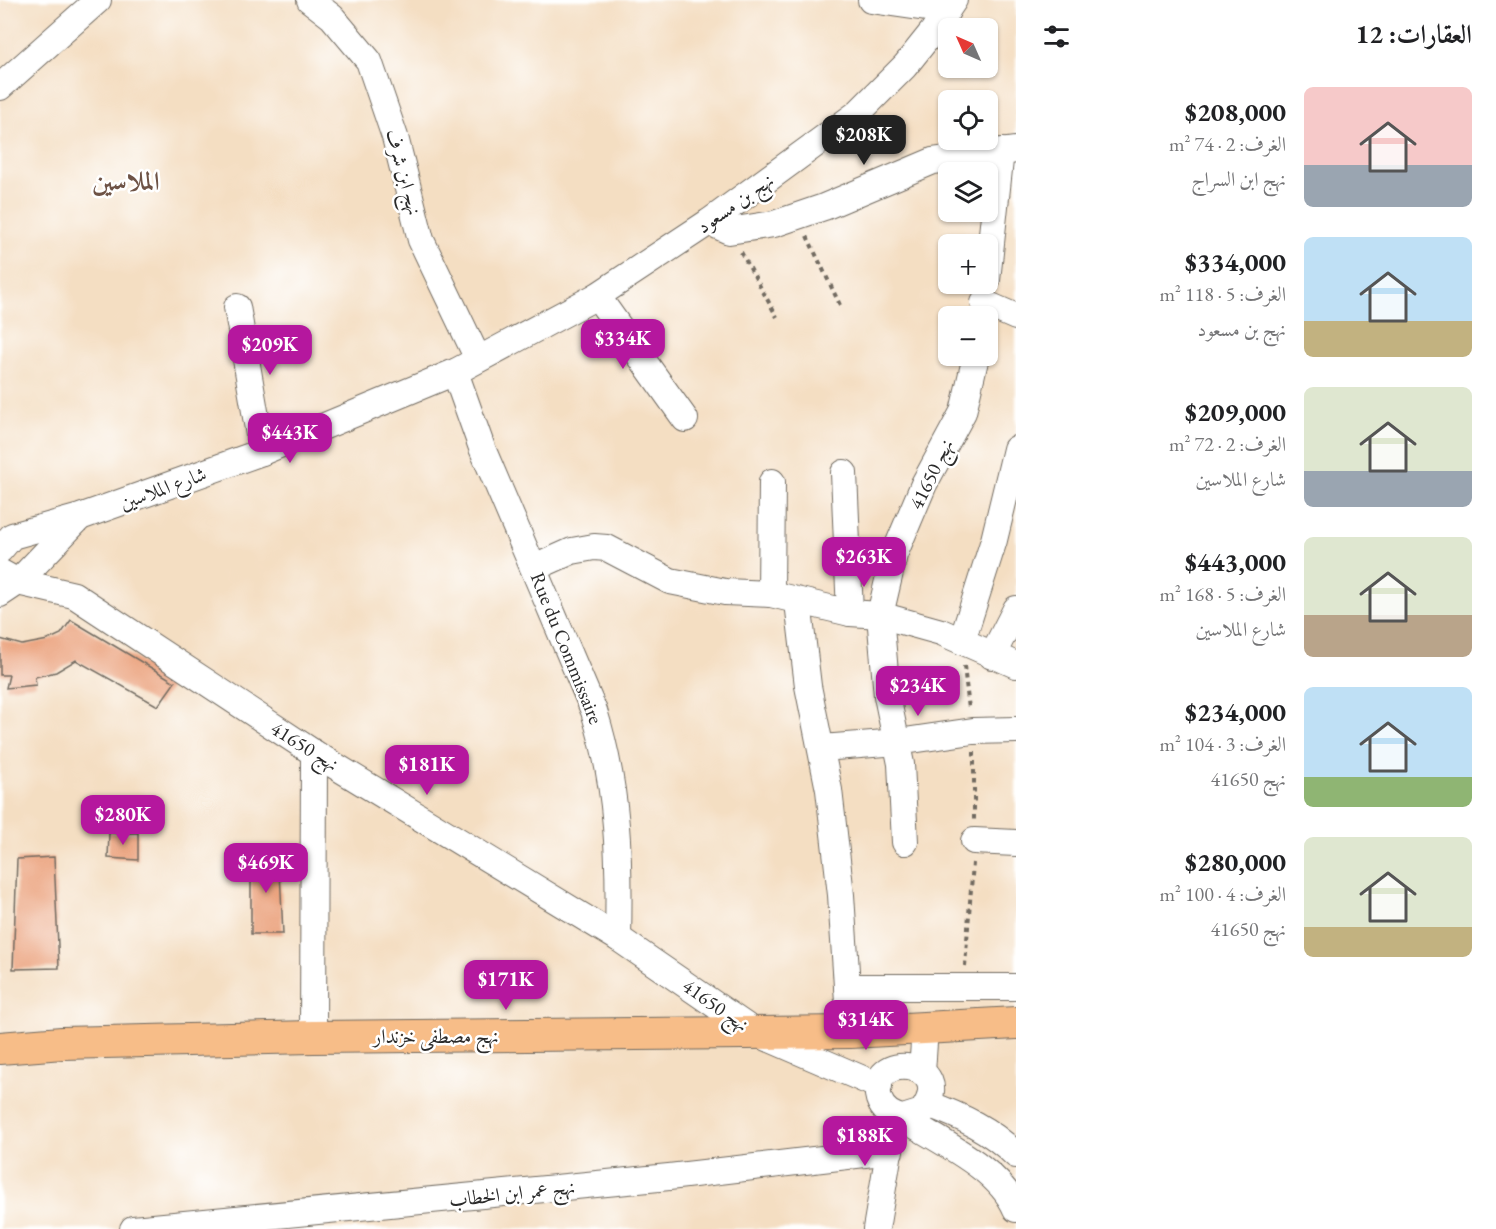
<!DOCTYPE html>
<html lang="ar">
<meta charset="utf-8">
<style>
:root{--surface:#fff;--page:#f6f6f6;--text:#202124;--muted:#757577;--accent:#b5179e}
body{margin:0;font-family:"EB Garamond",Amiri,serif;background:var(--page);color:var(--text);direction:rtl;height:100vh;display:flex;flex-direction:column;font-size:22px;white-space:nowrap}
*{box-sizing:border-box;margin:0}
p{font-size:20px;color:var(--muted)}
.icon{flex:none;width:33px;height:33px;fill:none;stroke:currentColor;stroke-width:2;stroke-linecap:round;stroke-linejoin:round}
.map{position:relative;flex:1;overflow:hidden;direction:ltr}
.drawer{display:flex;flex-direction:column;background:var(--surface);width:480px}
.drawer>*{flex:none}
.needle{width:39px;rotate:315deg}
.buttons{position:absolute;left:938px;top:18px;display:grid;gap:12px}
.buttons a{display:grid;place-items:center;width:60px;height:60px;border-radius:9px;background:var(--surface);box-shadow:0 2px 4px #0004;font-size:30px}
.price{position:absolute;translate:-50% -51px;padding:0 14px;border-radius:12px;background:var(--accent);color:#fff;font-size:20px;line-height:39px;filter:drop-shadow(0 2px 3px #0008)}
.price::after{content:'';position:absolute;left:50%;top:36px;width:18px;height:14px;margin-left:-9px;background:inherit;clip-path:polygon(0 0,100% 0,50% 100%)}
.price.active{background:#222;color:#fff}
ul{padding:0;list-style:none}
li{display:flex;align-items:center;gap:18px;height:150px;padding:0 24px}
li span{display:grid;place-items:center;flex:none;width:168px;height:120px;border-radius:9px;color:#555}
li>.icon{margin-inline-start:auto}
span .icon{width:72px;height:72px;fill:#fffc;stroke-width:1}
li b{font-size:26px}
h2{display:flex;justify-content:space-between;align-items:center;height:72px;padding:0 24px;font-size:26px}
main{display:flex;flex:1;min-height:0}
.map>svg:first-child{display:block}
.building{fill:#ea9e77}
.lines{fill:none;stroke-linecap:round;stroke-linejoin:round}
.minor-casing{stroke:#716a60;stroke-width:28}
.major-casing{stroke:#716a60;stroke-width:34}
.path{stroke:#716a60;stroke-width:4;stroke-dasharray:4.5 4.5;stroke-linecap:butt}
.minor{stroke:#fff;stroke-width:26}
.major{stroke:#f7bd88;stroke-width:32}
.labels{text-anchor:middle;stroke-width:5;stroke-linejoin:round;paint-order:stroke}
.street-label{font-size:20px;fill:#2b2b2b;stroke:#fff}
.district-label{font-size:26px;font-weight:bold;fill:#6e5346;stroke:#fff}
</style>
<main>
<section class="drawer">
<h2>العقارات: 12<svg class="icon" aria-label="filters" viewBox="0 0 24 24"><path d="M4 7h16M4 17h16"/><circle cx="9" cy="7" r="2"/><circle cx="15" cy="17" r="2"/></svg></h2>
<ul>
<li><span style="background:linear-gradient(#f6c9c9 65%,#9aa5b1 0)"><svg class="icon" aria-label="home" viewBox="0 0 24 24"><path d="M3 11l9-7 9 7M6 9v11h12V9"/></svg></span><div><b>$208,000</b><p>الغرف: 2 · 74 m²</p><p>نهج ابن السراج</p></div></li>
<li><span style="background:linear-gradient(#bfe0f5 70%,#c2b280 0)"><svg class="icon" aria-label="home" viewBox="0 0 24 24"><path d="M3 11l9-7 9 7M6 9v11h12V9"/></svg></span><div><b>$334,000</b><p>الغرف: 5 · 118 m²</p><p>نهج بن مسعود</p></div></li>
<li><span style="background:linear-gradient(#dfe7d0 70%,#9aa5b1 0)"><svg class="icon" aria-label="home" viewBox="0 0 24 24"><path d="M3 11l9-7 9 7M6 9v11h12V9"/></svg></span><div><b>$209,000</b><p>الغرف: 2 · 72 m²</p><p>شارع الملاسين</p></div></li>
<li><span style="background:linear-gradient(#dfe7d0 65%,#b9a48a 0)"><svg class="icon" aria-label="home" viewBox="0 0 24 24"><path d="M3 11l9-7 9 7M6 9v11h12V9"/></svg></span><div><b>$443,000</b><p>الغرف: 5 · 168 m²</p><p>شارع الملاسين</p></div></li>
<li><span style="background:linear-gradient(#bfe0f5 75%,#8fb573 0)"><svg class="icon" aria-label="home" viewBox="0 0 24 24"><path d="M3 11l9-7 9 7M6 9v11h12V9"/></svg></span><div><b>$234,000</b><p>الغرف: 3 · 104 m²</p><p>نهج 41650</p></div></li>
<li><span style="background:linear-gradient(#dfe7d0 75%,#c2b280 0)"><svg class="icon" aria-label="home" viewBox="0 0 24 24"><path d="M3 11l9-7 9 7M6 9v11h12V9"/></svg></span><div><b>$280,000</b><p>الغرف: 4 · 100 m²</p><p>نهج 41650</p></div></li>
</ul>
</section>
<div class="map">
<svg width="1016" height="1229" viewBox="0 0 1016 1229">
<rect width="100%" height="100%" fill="#fff"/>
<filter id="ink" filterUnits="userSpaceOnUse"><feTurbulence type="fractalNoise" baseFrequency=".0167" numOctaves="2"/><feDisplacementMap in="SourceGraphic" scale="12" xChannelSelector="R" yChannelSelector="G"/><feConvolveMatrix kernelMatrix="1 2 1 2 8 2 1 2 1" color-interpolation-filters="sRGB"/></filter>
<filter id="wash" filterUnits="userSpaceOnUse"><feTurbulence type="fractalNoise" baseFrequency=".008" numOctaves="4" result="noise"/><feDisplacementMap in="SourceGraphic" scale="24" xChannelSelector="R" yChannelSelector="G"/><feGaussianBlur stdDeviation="1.35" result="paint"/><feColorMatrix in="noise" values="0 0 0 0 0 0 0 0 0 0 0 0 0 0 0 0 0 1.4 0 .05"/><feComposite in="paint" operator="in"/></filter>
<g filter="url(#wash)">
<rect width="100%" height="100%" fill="#f4dec2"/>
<g id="blocks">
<!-- building -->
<g class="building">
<polygon points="71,620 175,682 158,706 76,660 56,672 35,677 36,685 6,688 9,675 0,675 0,639 22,645 48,640 61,634"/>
<polygon points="109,833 138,833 138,860 108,858"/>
<polygon points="279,851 283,934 251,934 251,852"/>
<polygon points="54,857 59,968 13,969 17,859"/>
</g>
</g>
</g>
<g filter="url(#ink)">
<use href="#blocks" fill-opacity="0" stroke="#716a60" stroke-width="1.5"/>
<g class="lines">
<!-- minor casing -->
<g class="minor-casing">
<g id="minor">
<polyline points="310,0 332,17 369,61 395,137 421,240 478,359"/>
<polyline points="871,0 947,11"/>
<polyline points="0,87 98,0"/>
<polyline points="709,222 729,231 774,224 824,207 933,161 1016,150"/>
<polyline points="987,280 1001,151"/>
<polyline points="597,296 685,419"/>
<polyline points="984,303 1016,317"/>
<polyline points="237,307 262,452"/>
<path d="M 455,372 L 482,448 L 594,711 C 618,787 620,858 618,938"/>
<polyline points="844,473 850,613"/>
<polyline points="0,550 12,536 80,517 262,452 455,372 597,296 709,222 858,113 905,66 933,31 954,0"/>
<polyline points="534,568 572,551 594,547 607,548 670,581 725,592 771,594 850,613 880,615 941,632 1016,665"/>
<polyline points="0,572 18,582 74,595 314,753 618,938 756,1033 879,1086"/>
<polyline points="0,594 18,582 79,518"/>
<polyline points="771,594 772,482"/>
<polyline points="798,602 808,686 829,790 841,895 850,1032"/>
<polyline points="962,641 994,540 1016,449"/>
<polyline points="992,656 1016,609"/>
<polyline points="822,748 898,742 973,731 1016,730"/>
<polyline points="974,841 1016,843"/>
<polyline points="905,842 901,764 887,696 880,615 894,555 924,484 963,412 976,356"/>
<polyline points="847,987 1016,987"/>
<polyline points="313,1037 314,753"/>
<polyline points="922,1072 925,1028"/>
<path d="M 928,1104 C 961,1116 991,1130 1016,1155"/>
<path d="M 903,1118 L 922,1112 C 960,1060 865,1049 879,1099 C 883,1111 892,1116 903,1118 C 940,1142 999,1168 1016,1209"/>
<polyline points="133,1229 669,1177 890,1151"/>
<polyline points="876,1229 892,1134"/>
</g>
</g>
<!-- major casing -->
<g class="major-casing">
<polyline id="major" points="0,1048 62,1043 313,1037 850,1032 1016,1023"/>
</g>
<!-- path -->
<g class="path">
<polyline points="807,236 840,305"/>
<polyline points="741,252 777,317"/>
<polyline points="964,666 969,709"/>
<polyline points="974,752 974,820"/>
<polyline points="965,966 973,863"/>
</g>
<!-- minor -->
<use href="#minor" class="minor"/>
<!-- major -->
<use href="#major" class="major"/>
</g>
</g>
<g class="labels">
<!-- street labels -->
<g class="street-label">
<text transform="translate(404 172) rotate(75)" y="7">نهج ابن شرف</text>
<text transform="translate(735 203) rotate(-35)" y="7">نهج بن مسعود</text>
<text transform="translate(931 474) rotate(-64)" y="7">نهج 41650</text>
<text transform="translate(163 488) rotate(-20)" y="7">شارع الملاسين</text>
<text transform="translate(567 648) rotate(68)" y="7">Rue du Commissaire</text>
<text transform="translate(305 746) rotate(32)" y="7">نهج 41650</text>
<text transform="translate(716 1005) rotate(35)" y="7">نهج 41650</text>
<text x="436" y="1043">نهج مصطفى خزندار</text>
<text transform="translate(512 1193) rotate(-6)" y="7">نهج عمر ابن الخطاب</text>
</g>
<!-- district labels -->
<g class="district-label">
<text x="126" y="190">الملاسين</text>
</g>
</g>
</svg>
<div class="buttons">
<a><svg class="needle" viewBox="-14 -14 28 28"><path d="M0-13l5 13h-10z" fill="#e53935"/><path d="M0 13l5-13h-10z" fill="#757577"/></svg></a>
<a><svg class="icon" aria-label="locate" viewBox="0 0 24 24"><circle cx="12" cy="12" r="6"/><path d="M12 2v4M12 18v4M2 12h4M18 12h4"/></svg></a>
<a><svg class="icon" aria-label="layers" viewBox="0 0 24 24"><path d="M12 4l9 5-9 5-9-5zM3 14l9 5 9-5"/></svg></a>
<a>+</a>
<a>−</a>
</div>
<b class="price active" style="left:864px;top:166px">$208K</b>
<b class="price" style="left:623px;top:370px">$334K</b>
<b class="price" style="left:270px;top:376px">$209K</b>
<b class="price" style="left:290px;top:464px">$443K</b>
<b class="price" style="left:864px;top:588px">$263K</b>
<b class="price" style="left:918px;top:717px">$234K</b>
<b class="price" style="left:427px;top:796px">$181K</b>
<b class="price" style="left:123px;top:846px">$280K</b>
<b class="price" style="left:266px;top:894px">$469K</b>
<b class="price" style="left:506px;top:1011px">$171K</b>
<b class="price" style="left:866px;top:1051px">$314K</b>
<b class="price" style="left:865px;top:1167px">$188K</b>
</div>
</main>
